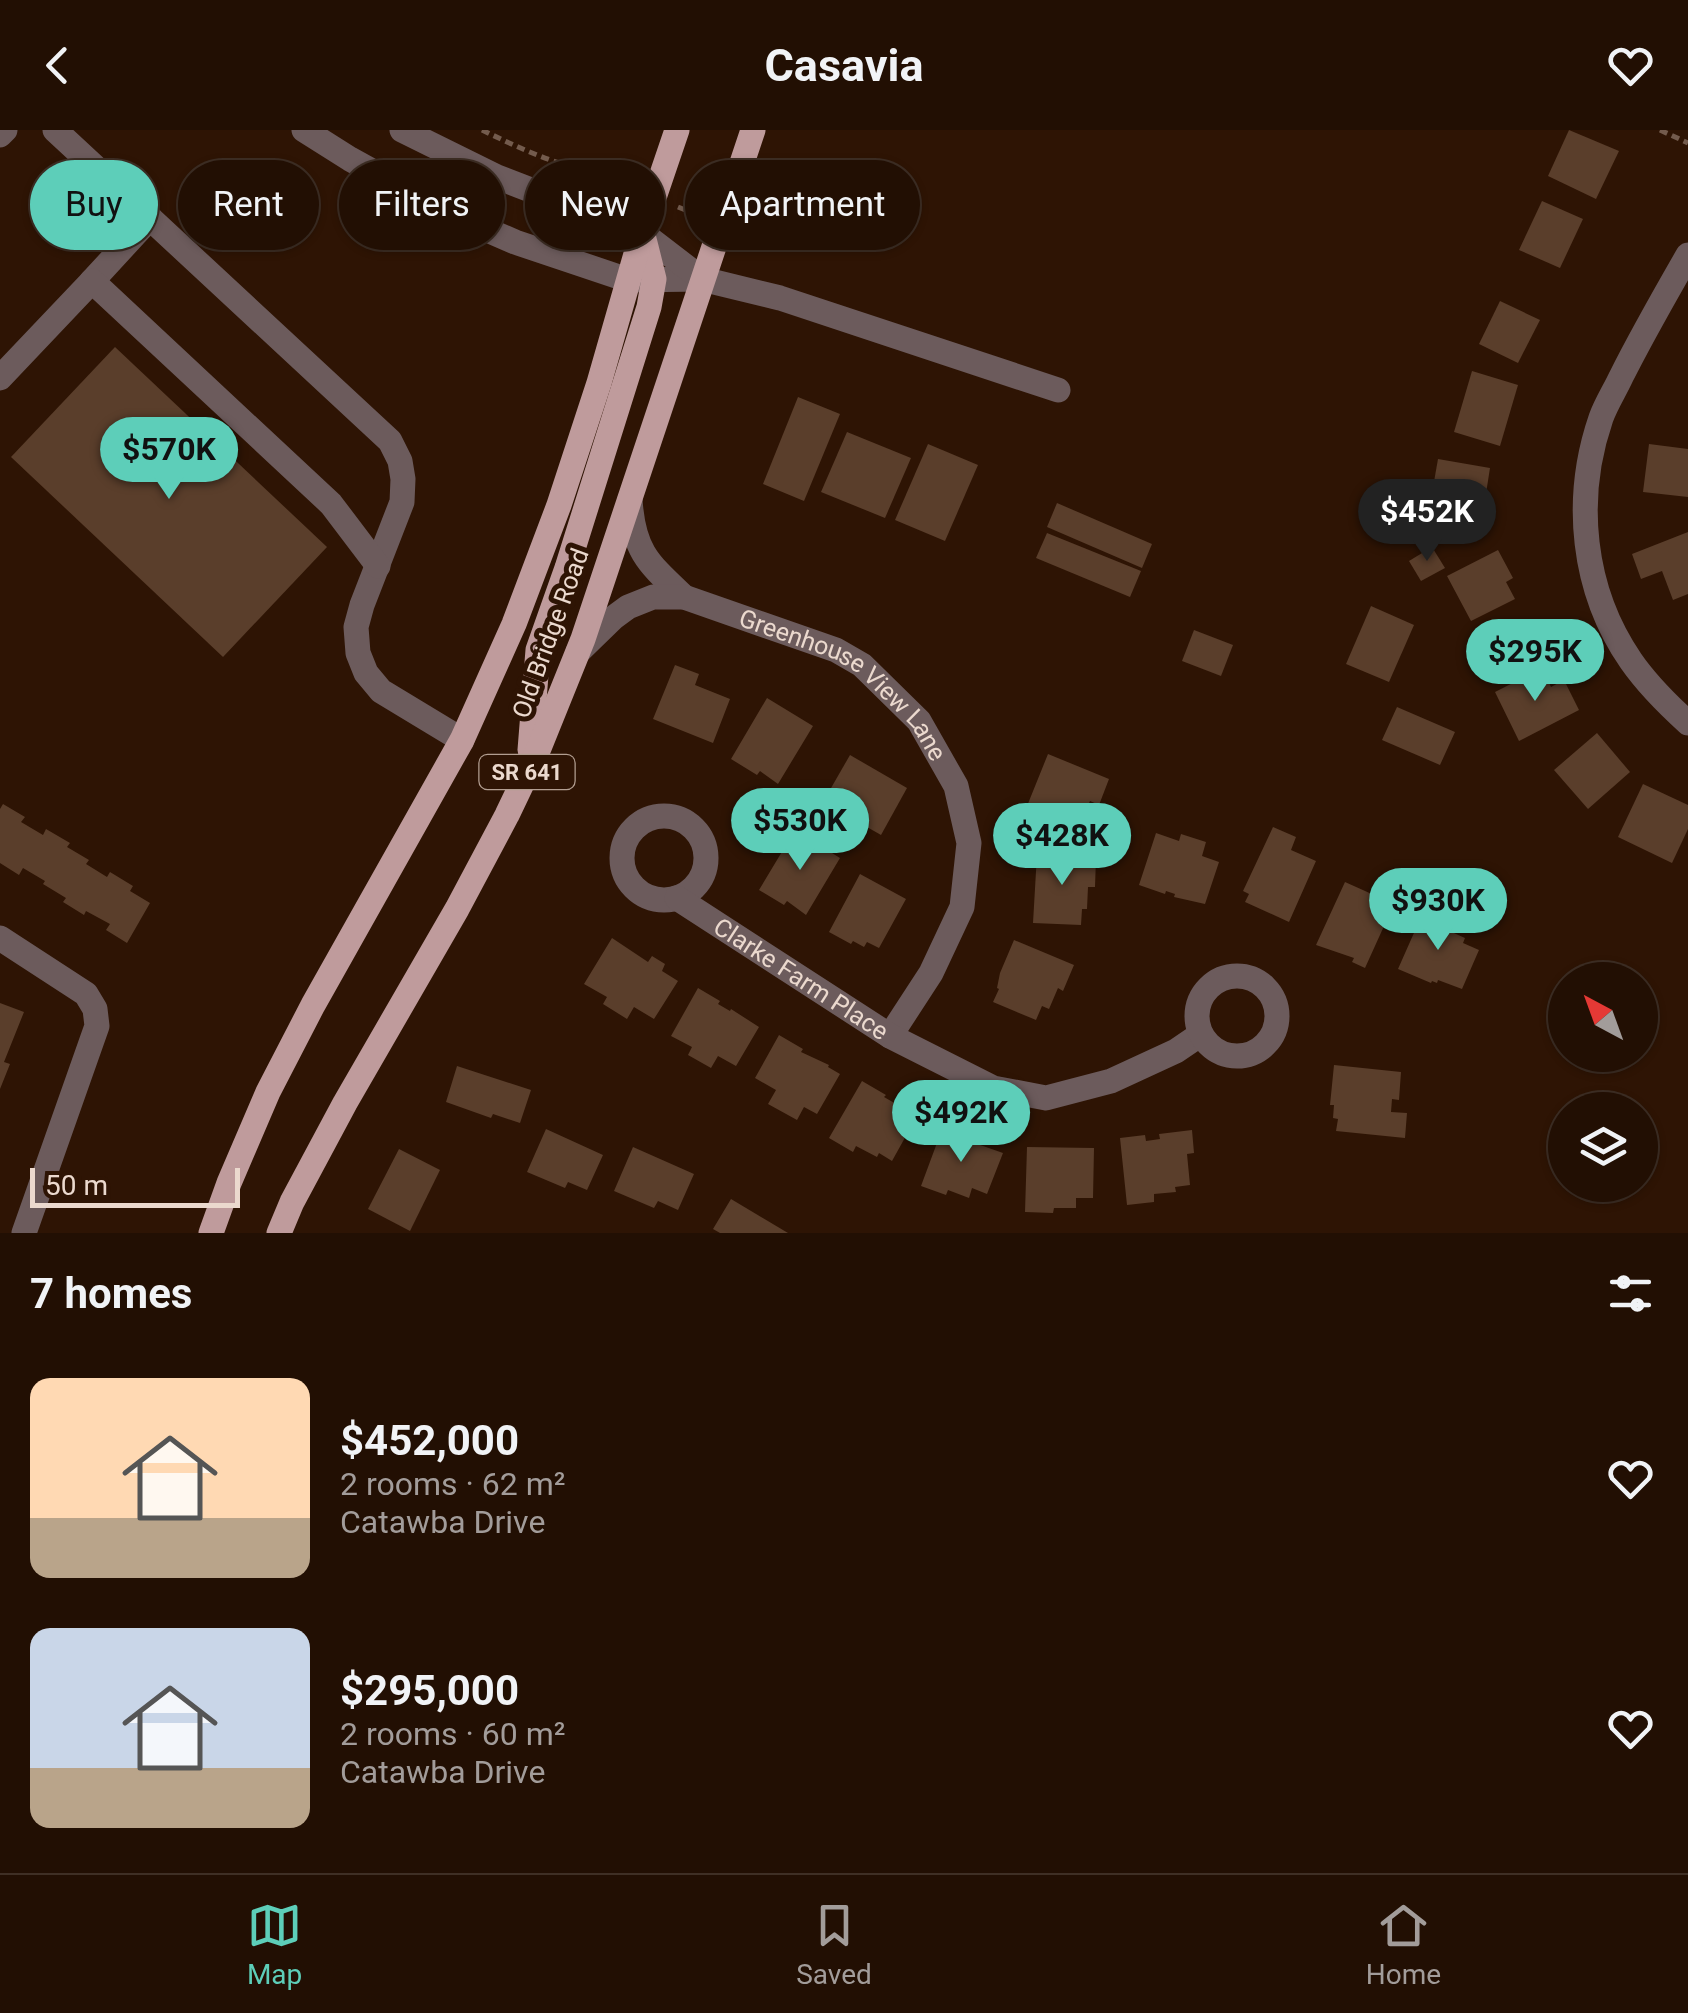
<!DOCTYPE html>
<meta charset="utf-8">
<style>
:root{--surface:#220f03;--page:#2a180d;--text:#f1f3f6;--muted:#a29c9a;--line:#3f2f25;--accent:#5dceb9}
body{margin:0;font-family:Roboto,sans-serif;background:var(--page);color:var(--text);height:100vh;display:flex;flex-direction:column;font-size:38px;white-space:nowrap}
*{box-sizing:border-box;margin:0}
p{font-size:32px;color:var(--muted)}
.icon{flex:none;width:55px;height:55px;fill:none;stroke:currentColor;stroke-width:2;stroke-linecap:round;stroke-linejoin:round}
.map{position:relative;height:1103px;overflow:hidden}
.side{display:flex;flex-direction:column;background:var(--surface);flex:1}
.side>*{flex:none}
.hud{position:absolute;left:30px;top:30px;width:1000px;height:90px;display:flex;gap:20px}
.needle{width:65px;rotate:319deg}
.tools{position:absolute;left:1548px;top:832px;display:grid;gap:20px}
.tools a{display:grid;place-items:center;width:110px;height:110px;border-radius:50%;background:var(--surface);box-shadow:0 2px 8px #0004,0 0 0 2px var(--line);font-size:50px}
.scale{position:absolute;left:30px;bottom:25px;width:210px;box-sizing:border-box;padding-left:10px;border:5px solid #ebd9ce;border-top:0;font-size:28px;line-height:35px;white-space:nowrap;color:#ebd9ce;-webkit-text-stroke:8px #2e1404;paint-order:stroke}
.price{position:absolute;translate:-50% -85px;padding:0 22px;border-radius:35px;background:var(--accent);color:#111;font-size:32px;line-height:65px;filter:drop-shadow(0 2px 5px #0008)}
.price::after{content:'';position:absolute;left:50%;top:60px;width:30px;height:22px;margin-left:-15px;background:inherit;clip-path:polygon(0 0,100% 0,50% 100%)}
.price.selected{background:#222;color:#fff}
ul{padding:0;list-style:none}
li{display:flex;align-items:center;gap:30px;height:250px;padding:0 30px}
li span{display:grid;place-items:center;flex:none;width:280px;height:200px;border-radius:20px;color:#555}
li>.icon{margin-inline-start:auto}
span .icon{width:120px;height:120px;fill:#fffc;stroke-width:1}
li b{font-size:42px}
h2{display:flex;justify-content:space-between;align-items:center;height:120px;padding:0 30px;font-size:42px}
.tag{padding:0 35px;border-radius:45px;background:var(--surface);box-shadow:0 2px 8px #0004,0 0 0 2px var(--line);font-size:35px;line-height:90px}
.tag.selected{background:var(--accent);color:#111}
header{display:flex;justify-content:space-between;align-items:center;height:130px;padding:0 30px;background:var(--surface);font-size:45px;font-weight:700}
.menu{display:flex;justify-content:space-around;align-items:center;height:140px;border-top:2px solid var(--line);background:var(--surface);font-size:28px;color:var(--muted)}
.menu a{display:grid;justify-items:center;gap:5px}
.menu .selected{color:var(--accent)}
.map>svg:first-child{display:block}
.building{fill:#5a3e2b}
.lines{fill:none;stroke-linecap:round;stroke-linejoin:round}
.path{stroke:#735b4d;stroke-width:5;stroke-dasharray:8 5;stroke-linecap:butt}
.minor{stroke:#6c5b5c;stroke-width:25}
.major{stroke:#bf9b9c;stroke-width:25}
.labels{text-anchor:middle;stroke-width:10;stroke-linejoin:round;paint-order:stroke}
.shield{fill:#2e1404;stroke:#b29e91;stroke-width:2.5}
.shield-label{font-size:22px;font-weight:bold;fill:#ebd9ce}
.street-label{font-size:25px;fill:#ebd9ce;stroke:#2e1404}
</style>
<header><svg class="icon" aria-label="back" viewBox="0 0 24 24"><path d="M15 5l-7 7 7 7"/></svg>Casavia<svg class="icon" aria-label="heart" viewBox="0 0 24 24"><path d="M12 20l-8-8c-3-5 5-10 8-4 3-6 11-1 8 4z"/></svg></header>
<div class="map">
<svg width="1688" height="1103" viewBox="0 0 1688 1103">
<rect width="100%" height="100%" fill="#2e1404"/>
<!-- building -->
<g class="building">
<polygon points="1569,0 1619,21 1596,69 1548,46"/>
<polygon points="1542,71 1583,89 1560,138 1519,120"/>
<polygon points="1500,171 1540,190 1518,233 1479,214"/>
<polygon points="115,217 327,417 223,527 11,327"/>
<polygon points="1472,241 1518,255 1500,316 1454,302"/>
<polygon points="798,267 840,284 804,371 763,354"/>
<polygon points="847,302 911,328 885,388 821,362"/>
<polygon points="928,314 978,335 945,411 895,390"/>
<polygon points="1649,314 1688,319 1688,367 1643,362"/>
<polygon points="1438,329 1490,338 1482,389 1429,380"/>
<polygon points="1057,373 1152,414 1142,438 1047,397"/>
<polygon points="1688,402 1688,464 1673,470 1662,441 1641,449 1632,424"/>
<polygon points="1047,403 1141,441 1130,467 1036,428"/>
<polygon points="1432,417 1445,438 1421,451 1409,431"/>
<polygon points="1498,420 1513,448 1506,452 1515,469 1471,491 1447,446"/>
<polygon points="1371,476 1414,495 1389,552 1346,534"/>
<polygon points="1194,500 1233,515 1221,546 1182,531"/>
<polygon points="675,535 699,544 695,555 730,569 713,613 653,589"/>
<polygon points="1542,538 1551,557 1564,550 1579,580 1519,611 1495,562"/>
<polygon points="767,568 813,596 778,654 760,641 757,645 731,629"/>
<polygon points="1397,577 1455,602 1440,635 1382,610"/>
<polygon points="1597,603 1630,642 1588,679 1554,640"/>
<polygon points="1048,624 1109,649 1099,675 1090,671 1081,691 1075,689 1068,705 1023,686"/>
<polygon points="850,625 907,658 881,705 823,672"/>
<polygon points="1643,654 1688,675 1688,699 1672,733 1618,707"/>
<polygon points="3,674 25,687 21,692 43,705 46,699 70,713 67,717 89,730 86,734 107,747 110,742 133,756 130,761 150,773 127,813 106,800 110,794 86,781 84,785 63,772 66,768 43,754 45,751 23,738 19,745 0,733 0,679"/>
<polygon points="1273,697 1296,707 1291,720 1316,731 1289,792 1245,772 1249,764 1243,761"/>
<polygon points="795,700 840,728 806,785 787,771 784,775 759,760"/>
<polygon points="1156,703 1179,711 1181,704 1206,712 1202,726 1219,732 1205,774 1174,767 1175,764 1166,761 1165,764 1139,755"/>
<polygon points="1037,724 1096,728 1095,757 1088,757 1087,779 1082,779 1081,795 1033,793"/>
<polygon points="860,744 906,769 879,818 867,812 864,817 853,811 851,814 829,802"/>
<polygon points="1345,752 1394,774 1365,838 1352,832 1354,828 1316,815"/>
<polygon points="1425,778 1450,789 1445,799 1465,808 1463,813 1479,820 1462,859 1438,850 1437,853 1432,851 1431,853 1398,839"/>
<polygon points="612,808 648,832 652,826 665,834 662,841 678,851 654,889 634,877 627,889 603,874 607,867 584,854"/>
<polygon points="1014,810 1074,835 1063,861 1058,858 1049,879 1042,876 1036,890 993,872 999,859 997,858 1000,843"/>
<polygon points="698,858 720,871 718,874 730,881 731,879 759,897 736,936 718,926 711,938 688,925 692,917 671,906"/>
<polygon points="0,873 24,882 4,932 10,934 0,959"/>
<polygon points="779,905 803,919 801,922 829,935 828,937 840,944 817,984 804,977 797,990 768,974 776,960 755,948"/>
<polygon points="1334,935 1401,942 1399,970 1392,969 1391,982 1407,983 1405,1008 1336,1001 1338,989 1333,988 1334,975 1330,975"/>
<polygon points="457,936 531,960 520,993 493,984 491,988 446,972"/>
<polygon points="862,951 886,965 884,967 917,986 892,1031 879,1023 877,1027 856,1016 853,1022 829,1008"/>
<polygon points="944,994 968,1004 966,1010 1003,1023 987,1064 972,1058 969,1068 948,1060 946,1065 921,1056"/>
<polygon points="546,999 603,1025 587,1060 568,1052 565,1058 527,1042"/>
<polygon points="1192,1000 1194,1023 1187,1024 1190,1055 1175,1057 1176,1062 1154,1064 1154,1072 1127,1075 1120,1008 1145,1005 1146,1011 1160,1009 1159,1004"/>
<polygon points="633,1017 694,1044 678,1080 658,1071 654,1078 614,1061"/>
<polygon points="1027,1017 1094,1018 1093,1068 1076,1068 1076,1078 1054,1078 1053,1083 1025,1082"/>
<polygon points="399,1019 440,1040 410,1101 368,1079"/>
<polygon points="731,1069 788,1103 720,1103 713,1099"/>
</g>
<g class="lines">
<!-- path -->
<g class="path">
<path d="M 482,0 C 519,18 567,41 609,43 L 614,51 L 630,58"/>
<polyline points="1660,0 1688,13"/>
<polyline points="678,77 700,86"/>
<polyline points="743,102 754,106 754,84"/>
</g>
<!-- minor -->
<g class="minor">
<polyline points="55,0 390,311 400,331 403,349 402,372 362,475 356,497 358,523 366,543 381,561 462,610"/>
<polyline points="304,0 350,29 446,82 515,112 628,150 702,149 780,168 1058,260"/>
<polyline points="402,0 497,47 642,103 702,149"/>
<polyline points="0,5 5,0"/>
<path d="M 1688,125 C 1665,165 1642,205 1621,247 C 1615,260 1606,274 1601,288 C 1573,369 1582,460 1631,531 C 1647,554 1667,574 1688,593"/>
<polyline points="92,151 150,88"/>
<polyline points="0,248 92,151 331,374 378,436"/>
<path d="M 630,369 C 633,421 648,433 684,467"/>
<path id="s1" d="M 578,522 L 613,488 L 628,477 L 653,467 L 684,467 L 836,520 L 862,535 L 919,591 L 956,656 L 969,713 L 962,777 L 931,843 L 890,906"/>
<circle cx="664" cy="728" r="42"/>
<path id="s2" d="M 677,768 L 890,906 L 993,958 L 1046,968 L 1111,951 L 1176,921 L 1201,904"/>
<polyline points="0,808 86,864 95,879 97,896 24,1103"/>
<circle cx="1237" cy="886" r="40"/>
</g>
<!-- major -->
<g class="major">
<polyline points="530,620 538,520 567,438 649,177 654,149 643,105"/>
<polyline points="211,1103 229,1053 268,962 313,875 462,610 514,494 559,375 599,253 642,103 677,0"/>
<polyline points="279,1103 292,1072 345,973 457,779 507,685 539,618 583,509 753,0"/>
</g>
</g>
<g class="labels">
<!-- shield labels -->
<rect class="shield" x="479.5" y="625" width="95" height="34" rx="8"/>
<g class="shield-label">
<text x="527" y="650">SR 641</text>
</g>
<!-- street labels -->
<g class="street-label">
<text transform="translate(550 503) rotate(-70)" y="9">Old Bridge Road</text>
<text dy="9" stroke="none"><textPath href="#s1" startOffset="312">Greenhouse View Lane</textPath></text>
<text dy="9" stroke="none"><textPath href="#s2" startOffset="148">Clarke Farm Place</textPath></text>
</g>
</g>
</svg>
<div class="tools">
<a><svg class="needle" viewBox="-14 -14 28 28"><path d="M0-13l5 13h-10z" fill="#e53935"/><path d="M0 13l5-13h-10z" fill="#a29c9a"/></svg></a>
<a><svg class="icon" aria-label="layers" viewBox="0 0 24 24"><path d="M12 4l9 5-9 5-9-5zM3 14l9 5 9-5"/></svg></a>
</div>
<div class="scale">50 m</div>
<b class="price" style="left:169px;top:372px">$570K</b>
<b class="price selected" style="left:1427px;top:434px">$452K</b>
<b class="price" style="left:1535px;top:574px">$295K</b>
<b class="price" style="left:800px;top:743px">$530K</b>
<b class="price" style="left:1062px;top:758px">$428K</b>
<b class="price" style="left:1438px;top:823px">$930K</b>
<b class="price" style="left:961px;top:1035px">$492K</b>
<div class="hud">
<a class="tag selected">Buy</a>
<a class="tag">Rent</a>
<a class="tag">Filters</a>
<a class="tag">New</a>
<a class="tag">Apartment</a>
</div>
</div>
<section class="side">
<h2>7 homes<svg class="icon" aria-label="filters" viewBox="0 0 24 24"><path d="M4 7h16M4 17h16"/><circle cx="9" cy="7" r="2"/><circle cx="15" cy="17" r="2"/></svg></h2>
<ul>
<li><span style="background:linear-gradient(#ffd9b3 70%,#b9a48a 0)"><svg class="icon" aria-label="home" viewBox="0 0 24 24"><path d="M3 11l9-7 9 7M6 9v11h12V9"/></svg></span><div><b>$452,000</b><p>2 rooms · 62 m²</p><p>Catawba Drive</p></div><svg class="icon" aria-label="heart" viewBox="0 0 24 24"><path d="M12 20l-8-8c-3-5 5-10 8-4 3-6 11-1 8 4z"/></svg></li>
<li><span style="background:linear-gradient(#c9d6e8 70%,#b9a48a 0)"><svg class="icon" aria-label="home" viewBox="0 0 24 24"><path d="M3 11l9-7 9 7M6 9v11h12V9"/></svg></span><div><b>$295,000</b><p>2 rooms · 60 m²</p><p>Catawba Drive</p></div><svg class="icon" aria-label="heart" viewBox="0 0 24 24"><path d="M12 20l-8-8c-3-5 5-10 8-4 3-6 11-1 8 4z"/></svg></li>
</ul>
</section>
<nav class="menu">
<a class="selected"><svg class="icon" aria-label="map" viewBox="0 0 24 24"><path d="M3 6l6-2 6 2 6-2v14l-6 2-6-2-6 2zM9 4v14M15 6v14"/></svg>Map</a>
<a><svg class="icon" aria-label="saved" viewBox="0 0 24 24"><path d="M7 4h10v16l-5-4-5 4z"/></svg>Saved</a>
<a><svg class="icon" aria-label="home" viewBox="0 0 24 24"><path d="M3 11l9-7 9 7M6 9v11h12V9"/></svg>Home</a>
</nav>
